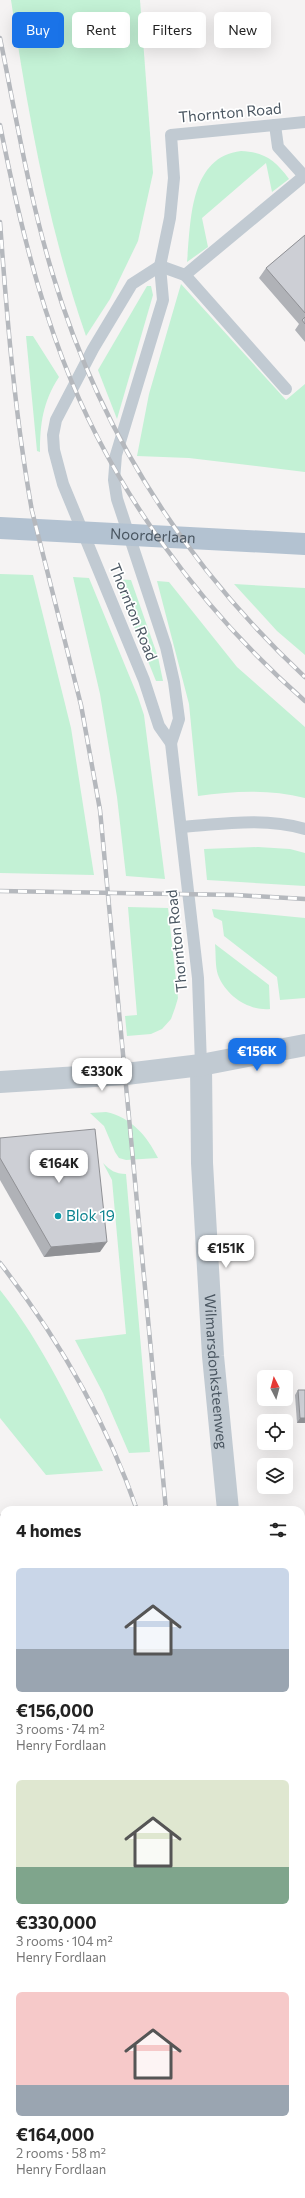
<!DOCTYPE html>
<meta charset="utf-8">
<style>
:root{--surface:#fff;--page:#f6f6f6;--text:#222;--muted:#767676;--accent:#1a73e8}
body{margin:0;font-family:Commissioner,sans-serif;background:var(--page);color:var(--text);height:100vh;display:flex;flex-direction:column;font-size:15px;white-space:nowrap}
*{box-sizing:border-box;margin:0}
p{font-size:13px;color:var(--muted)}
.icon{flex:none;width:22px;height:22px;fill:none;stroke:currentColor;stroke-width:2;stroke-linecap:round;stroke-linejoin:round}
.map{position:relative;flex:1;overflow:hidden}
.details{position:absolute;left:0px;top:1506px;width:305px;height:692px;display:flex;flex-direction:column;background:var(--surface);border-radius:12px 12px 0 0;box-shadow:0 4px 16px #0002}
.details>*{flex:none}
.top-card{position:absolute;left:12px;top:12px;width:281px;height:36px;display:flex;gap:8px}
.needle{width:26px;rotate:354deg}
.fabs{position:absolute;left:257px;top:1370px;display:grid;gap:8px}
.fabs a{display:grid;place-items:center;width:36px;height:36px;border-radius:6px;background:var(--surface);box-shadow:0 4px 16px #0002;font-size:20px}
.price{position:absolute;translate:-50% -34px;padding:0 9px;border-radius:8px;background:#fff;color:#222;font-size:13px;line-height:26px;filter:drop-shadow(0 1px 2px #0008)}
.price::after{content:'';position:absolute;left:50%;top:24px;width:12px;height:9px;margin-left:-6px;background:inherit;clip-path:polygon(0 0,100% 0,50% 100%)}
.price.current{background:var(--accent);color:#fff}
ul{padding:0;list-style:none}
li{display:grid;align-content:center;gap:8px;height:212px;padding:0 16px}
li span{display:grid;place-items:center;height:124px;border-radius:6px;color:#555}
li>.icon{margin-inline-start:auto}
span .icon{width:72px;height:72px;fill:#fffc;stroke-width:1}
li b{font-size:17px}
h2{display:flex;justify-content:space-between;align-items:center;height:48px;padding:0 16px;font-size:17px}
.pill{padding:0 14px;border-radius:6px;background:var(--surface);box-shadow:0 4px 16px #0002;font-size:14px;line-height:36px}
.pill.current{background:var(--accent);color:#fff}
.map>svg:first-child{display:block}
.green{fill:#c3f1d5}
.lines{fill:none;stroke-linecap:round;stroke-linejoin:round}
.lane{stroke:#c1cad2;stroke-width:12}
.street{stroke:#c1cad2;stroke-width:22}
.primary{stroke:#b3c2d1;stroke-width:22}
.rail-casing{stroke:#b5b8bd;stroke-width:4.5}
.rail{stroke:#fff;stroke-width:3;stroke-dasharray:9;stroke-linecap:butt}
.wall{fill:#b0b2b7}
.shaded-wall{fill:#909195}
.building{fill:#cdcfd5;stroke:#909195}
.culture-dot{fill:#0f9aa8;stroke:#fff;stroke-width:1.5}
.labels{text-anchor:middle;stroke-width:3.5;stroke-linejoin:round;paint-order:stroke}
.street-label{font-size:15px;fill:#4a5661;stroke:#fff}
.culture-label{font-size:15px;fill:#0d838f;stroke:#fff;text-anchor:start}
</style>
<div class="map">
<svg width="305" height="2198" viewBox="0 0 305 2198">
<rect width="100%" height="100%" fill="#f5f3f3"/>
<!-- green -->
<g class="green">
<path d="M 11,0 L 140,0 L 153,173 L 138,241 L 110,299 L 86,336 C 48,227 28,114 11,0 Z"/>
<path d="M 241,151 C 264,152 275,160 289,179 L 272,192 L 266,163 L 202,218 L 208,247 L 187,262 C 191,222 189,157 241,151 Z"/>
<polygon points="181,284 286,400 305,384 305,472 189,458 137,456 149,394"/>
<polygon points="147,286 151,286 153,295 117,419 98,370"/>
<path d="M 26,336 L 33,336 L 59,377 C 43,401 40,424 40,452 L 37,451 Z"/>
<polygon points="0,574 33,575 71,728 94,875 0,873"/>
<polygon points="73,577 89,578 138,697 144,715 165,879 126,876 117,797 100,694"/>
<polygon points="115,579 131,580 158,657 163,681 156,681"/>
<path d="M 157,581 L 169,582 L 237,667 L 305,727 L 305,798 C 269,789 234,791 198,796 L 189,704 Z"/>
<polygon points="234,584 305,588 305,655 277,631"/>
<polygon points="258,847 290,849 305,853 305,886 207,880 204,849"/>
<polygon points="128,907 168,908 178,998 175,1008 171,1019 162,1029 151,1034 127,1036 125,1016 137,1015"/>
<polygon points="212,909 305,918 305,998 280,1000 277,977 224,936 222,921 214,917"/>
<path d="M 215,944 L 269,985 L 270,1009 C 249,1011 226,996 218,975 C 215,966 216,954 215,944 Z"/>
<path d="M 106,1112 C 131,1117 147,1136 158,1158 L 126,1160 L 119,1158 L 115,1152 L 104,1126 L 90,1113 Z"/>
<path d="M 103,1163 C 110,1170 115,1174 126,1174 L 150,1452 L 129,1453 L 103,1393 L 75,1340 L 126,1334 L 112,1180 Z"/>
<path d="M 0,1290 C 43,1344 73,1409 103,1471 L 46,1475 L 0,1418 Z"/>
</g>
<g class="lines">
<!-- lane -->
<g class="lane">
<polyline points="275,125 278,147 305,177"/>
<polyline points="160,266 132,284 93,349 56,420 53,435 54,450 63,484 144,680 159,726 171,743 198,978 201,1065"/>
<polyline points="160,266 185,275 304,176"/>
<polyline points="185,275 286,389"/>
<polyline points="171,743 179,719 174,682 166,647 117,499 114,480 116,455 163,300 160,266 170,218 174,178 171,135 305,122"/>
<path d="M 181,827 C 222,824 265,817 305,829"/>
<polyline points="0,1983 4,1984"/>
</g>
<!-- street -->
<g class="street">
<path id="s1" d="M 201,1065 L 202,1163 L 213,1356 L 228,1510"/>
<polyline points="0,1082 126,1074 201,1065 305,1045"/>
<polyline points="299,2194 299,2198"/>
</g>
<!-- primary -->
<path class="primary" id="s2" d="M 0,528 L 305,544"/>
<!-- rail casing -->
<g class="rail-casing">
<g id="rail">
<path d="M 0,38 C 16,116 29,196 52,272 C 99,431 184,564 305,677"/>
<path d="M 0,125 C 16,205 34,284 63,360 C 112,489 201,610 305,701"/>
<path d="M 0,222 C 7,319 15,416 32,511 L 81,705 L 100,810 L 166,1510"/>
<polyline points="0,891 236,895 305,899"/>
<path d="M 0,1263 C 58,1338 106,1420 137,1510"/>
<polyline points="228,2194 228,2198"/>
</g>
</g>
<!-- rail -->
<use href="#rail" class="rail"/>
</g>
<!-- wall -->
<g class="wall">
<polygon points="305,235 305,342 295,330 299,324 259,278 266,268"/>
<polygon points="0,1138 100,1252 44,1257 0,1180"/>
<polygon points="298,1390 305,1390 305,1423 297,1423 295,1395"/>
</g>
<!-- shaded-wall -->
<g class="shaded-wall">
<polygon points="107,1242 100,1252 44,1257 51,1247"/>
<polygon points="300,1418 305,1418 305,1423 297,1423"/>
<polygon points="0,1685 4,1685 4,1695 0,1696"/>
</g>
<!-- building -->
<g class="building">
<polygon points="305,235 305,313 266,268"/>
<polygon points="305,317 305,324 302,320"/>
<polygon points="95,1129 107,1242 51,1247 0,1158 0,1138"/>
<polygon points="298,1390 305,1390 305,1418 300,1418"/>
<polygon points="0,1515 4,1516 4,1685 0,1685"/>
</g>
<!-- markers -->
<circle class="culture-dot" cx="58" cy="1216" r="4"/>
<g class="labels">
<!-- street labels -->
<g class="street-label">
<text transform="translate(230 113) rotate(-5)" y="5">Thornton Road</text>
<text dy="5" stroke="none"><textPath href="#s2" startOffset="153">Noorderlaan</textPath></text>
<text transform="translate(133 612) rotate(68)" y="5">Thornton Road</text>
<text transform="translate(177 941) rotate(-96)" y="5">Thornton Road</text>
<text dy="5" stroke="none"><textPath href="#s1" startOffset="307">Wilmarsdonksteenweg</textPath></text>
</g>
<!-- culture labels -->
<g class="culture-label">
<text x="66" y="1221">Blok 19</text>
</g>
</g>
</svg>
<div class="fabs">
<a><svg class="needle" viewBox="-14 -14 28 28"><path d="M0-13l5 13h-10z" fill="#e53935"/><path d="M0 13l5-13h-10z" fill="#767676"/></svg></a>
<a><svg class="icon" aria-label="locate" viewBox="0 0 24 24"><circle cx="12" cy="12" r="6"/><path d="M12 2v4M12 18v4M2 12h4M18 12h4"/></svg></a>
<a><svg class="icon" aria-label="layers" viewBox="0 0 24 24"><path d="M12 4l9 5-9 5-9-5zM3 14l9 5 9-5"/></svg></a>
</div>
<b class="price current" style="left:257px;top:1072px">€156K</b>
<b class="price" style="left:102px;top:1092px">€330K</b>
<b class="price" style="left:59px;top:1184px">€164K</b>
<b class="price" style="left:226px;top:1269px">€151K</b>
<div class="top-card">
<a class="pill current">Buy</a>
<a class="pill">Rent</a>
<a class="pill">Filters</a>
<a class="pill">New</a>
</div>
<section class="details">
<h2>4 homes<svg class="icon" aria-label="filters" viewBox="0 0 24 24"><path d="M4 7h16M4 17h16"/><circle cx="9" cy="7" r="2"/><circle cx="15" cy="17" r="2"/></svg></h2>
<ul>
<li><span style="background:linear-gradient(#c9d6e8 65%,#9aa5b1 0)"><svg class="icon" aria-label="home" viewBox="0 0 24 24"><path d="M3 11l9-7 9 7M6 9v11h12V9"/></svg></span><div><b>€156,000</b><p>3 rooms · 74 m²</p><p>Henry Fordlaan</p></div></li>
<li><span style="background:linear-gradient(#dfe7d0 70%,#7fa58c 0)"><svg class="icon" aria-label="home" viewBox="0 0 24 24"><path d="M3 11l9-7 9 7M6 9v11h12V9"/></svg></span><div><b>€330,000</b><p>3 rooms · 104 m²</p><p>Henry Fordlaan</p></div></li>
<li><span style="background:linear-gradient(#f6c9c9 75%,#9aa5b1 0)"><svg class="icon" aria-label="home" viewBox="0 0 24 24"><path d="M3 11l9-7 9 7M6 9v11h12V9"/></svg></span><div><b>€164,000</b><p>2 rooms · 58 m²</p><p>Henry Fordlaan</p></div></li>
</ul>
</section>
</div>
